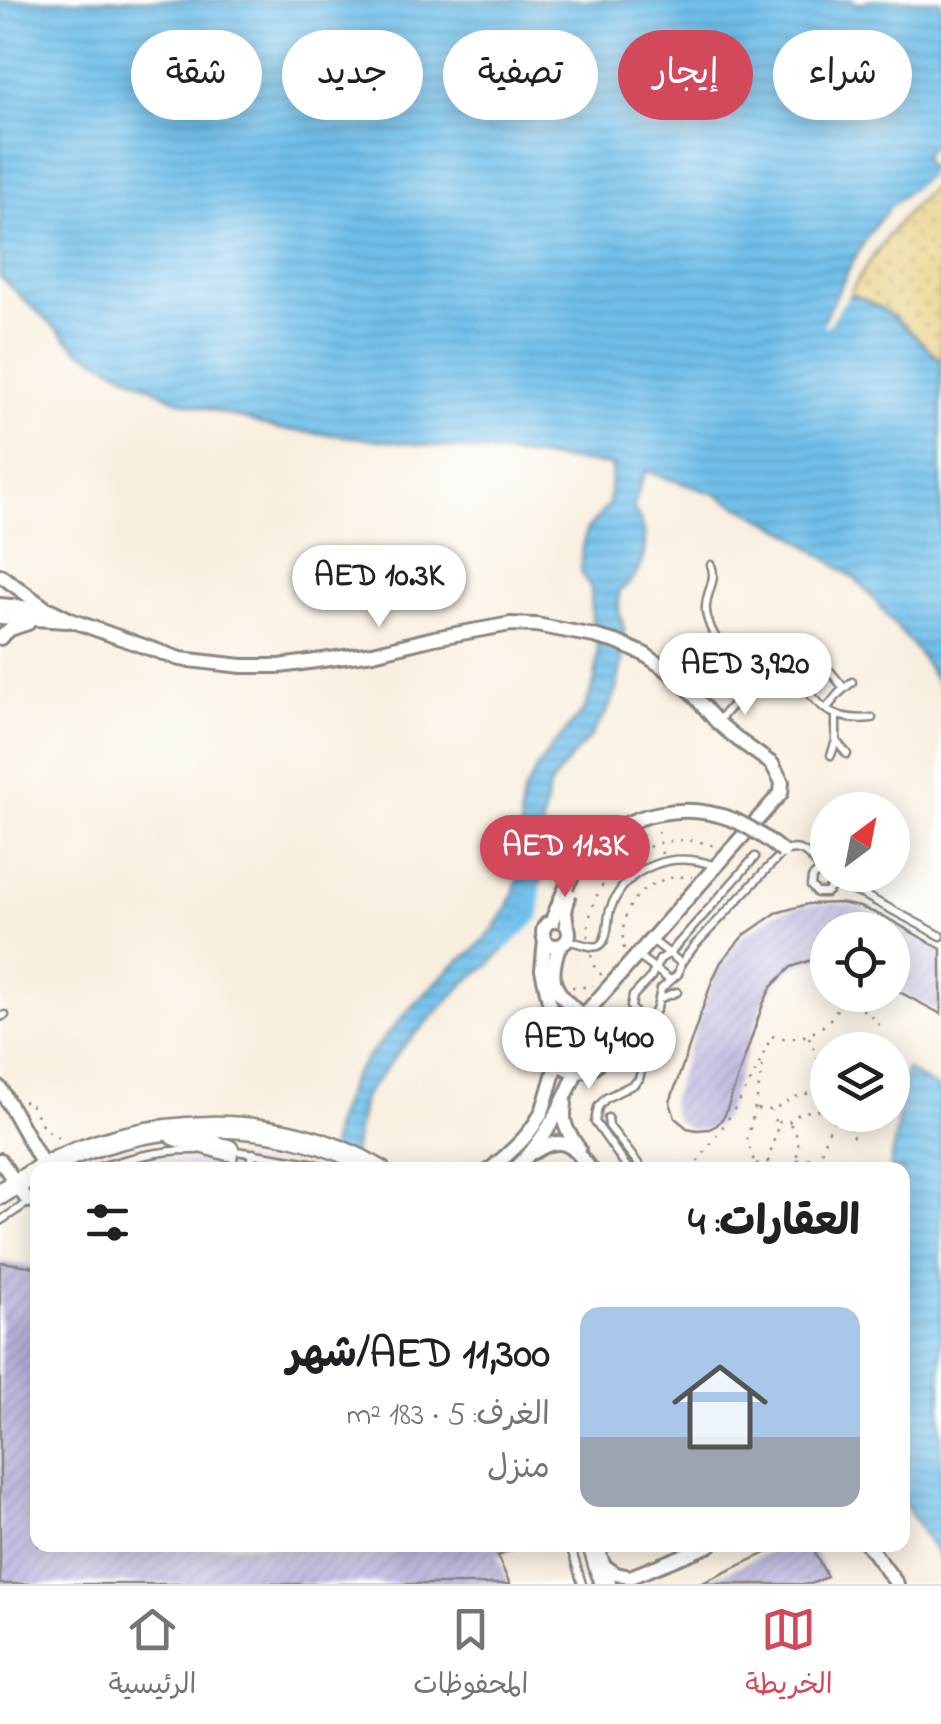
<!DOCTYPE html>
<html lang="ar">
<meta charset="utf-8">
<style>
:root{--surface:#fff;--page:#f2f2f2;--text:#202124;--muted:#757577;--line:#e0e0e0;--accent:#d1495b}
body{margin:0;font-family:"Indie Flower","Playpen Sans Arabic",sans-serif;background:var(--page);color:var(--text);direction:rtl;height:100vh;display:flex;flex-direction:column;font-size:38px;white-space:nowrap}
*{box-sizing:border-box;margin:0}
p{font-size:32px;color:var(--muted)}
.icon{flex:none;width:55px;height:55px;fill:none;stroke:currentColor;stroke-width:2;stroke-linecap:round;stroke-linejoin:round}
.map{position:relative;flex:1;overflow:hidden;direction:ltr}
.sheet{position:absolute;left:30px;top:1162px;width:880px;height:390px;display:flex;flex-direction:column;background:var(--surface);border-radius:20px;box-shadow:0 5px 25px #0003;direction:rtl}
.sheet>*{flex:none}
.top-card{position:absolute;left:30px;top:30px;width:882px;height:90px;direction:rtl;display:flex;gap:20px}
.needle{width:65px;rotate:32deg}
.fabs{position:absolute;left:810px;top:792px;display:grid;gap:20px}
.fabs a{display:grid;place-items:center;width:100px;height:100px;border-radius:50%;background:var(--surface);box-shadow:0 5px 25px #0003;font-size:50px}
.price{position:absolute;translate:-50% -85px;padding:0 22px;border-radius:35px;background:#fff;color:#222;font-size:32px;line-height:65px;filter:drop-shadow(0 2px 5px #0008)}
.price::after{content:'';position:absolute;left:50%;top:60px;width:30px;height:22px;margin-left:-15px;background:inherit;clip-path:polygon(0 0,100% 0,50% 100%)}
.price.on{background:var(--accent);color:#fff}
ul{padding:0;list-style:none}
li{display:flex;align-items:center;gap:30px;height:250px;padding:0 50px}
li span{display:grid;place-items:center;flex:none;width:280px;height:200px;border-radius:20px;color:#555}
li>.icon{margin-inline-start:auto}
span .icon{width:120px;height:120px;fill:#fffc;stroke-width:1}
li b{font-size:42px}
h2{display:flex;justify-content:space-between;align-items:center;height:120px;padding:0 50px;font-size:42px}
.pill{padding:0 35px;border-radius:45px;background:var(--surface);box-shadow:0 5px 25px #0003;font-size:35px;line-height:90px}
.pill.on{background:var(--accent);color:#fff}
.tabs{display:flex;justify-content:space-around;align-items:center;height:140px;border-top:2px solid var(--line);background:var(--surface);font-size:28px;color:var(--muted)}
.tabs a{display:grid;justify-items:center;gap:5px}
.tabs .on{color:var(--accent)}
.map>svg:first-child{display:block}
.built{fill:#ded5f6}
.sand{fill:url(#sand-dots);stroke:#857b5d;stroke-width:2.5}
.water{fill:url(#water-rules);stroke:#466e83;stroke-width:2.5}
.pier{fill:#f8eede}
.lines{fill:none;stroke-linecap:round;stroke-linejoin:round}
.canal{stroke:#6fbfea;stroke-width:14}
.building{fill:url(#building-hatch)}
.lane-casing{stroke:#8a857d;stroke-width:11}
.street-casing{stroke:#8a857d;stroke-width:18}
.primary-casing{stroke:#8a857d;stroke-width:25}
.path{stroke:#8a857d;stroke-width:2.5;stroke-dasharray:2.5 8;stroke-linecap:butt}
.lane{stroke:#fff;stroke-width:6}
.street{stroke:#fff;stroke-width:12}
.primary{stroke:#fff;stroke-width:20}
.street-bridge-casing{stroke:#8a857d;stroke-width:18;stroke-linecap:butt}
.street-bridge{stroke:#fff;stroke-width:12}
</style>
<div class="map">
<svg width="941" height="1584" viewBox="0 0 941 1584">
<defs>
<pattern id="sand-dots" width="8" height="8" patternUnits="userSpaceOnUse" patternTransform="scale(2.5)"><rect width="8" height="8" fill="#eeda9e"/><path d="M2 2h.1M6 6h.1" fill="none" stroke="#ccba88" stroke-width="1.8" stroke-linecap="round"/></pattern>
<pattern id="water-rules" width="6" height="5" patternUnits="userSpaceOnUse" patternTransform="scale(2.5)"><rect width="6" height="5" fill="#6fbfea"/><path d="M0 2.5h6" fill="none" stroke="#60a4c8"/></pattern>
<pattern id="building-hatch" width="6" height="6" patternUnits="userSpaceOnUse" patternTransform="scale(2.5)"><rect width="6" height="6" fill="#b7b0dc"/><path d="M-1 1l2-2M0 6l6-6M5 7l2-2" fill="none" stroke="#9d97bc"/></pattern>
</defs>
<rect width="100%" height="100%" fill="#fff"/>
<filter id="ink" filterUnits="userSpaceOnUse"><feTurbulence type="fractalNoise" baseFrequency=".01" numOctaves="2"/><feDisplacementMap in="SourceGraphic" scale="20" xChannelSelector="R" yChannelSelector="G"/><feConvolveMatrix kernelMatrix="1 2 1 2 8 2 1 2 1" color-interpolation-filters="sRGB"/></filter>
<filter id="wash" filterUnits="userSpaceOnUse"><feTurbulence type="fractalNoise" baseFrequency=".0048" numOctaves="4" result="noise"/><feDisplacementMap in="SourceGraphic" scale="40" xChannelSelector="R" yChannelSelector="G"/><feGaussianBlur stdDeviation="2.25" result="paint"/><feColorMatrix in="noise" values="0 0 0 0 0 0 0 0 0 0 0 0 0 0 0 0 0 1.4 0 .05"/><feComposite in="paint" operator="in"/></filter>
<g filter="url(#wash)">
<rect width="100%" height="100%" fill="#f8eede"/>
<!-- built -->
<polygon class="built" points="233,1158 285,1170 126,1170 154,1163"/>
<!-- sand -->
<path class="sand" d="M 940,181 L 941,183 L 941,361 C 915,336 885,303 849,294 C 875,251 901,214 940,181 Z"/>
<!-- water -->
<g class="water">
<path d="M 0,0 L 851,0 L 860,4 L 868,0 L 941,0 L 941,146 L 928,149 L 925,152 L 924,160 L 930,169 L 928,176 L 892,206 L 875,226 L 854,259 L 823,323 L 847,295 C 880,298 918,339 941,361 L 941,688 L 917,651 L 858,581 L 788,532 L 715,494 L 645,471 L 633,508 C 653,534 647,574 619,591 L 619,613 L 624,628 L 622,662 L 615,695 L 607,712 L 590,737 L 563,767 L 549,787 L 542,823 L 545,848 L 544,871 L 538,891 L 508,945 L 491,963 L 466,982 L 401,1049 L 363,1098 L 350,1170 L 329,1170 L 333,1129 L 351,1080 L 366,1059 L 414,1004 L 452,967 L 475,949 L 493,930 L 508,907 L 524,863 L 520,815 L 523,794 L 536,770 L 552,747 L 584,710 L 595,680 L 598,650 L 592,621 L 591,588 L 581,572 L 582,551 L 586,531 L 609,504 L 612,465 L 278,429 L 174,399 L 79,350 L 0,277 Z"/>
<polygon points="906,1069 941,1091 941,1560 903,1502 902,1170 890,1170"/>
</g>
<!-- pier -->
<polygon class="pier" points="930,169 934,174 932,179 896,210 872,240 844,292 852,290 828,325 824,326 823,323 868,237 892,206 928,176"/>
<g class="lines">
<!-- canal -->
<polyline class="canal" points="504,942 533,915 534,886"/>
</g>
<g id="blocks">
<!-- building -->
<g class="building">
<polygon points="840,903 860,907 885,917 941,949 941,1014 892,988 892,930 828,930 828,960 814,959 791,967 772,986 763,1004 725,1115 717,1125 709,1129 697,1130 687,1128 675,1118 670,1102 712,981 721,962 743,936 776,913 808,904"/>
<polygon points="0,1262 38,1267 38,1545 524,1545 497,1556 510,1584 0,1584"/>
<polygon points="783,1545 811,1545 827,1577 811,1584 700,1584"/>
</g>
</g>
</g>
<g filter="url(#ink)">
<use href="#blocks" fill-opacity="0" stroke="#8a857d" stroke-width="2.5"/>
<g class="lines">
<!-- lane casing -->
<g class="lane-casing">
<g id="lane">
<path d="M 711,565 C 718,581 704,594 706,611 C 708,635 742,685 770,680 C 784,678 798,662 808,653 L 813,651 L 844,688"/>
<path d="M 790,669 C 816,701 826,723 872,718"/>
<polyline points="826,709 839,693 852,682"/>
<polyline points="718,721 756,678"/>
<polyline points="837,742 847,754"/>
<polyline points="831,755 836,741 836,717"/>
<polyline points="828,874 818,872 812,878 811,886 817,893 826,893 832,887 832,879 830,875"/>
<polyline points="833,883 864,895 941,936"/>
<path d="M 568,941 C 576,941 591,949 598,946 C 609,942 607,919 610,910 C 626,865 674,850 715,866"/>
<polyline points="638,956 670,980"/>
<path d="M 681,963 L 696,944 L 783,852 C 802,843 811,857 822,872"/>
<polyline points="661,998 677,992"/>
<polyline points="0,1017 5,1015"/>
<polyline points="645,1032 631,1007 633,996 651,977 660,959 669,954 755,857"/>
<polyline points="608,1118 609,1126 643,1170"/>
<polyline points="230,1150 311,1163 331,1170"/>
<path d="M 91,1170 C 126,1159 160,1149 197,1150"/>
<polyline points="232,1170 234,1152"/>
<polyline points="250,1170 253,1153"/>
<polyline points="629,1170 595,1122 598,1107 606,1098 634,1084 639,1079 647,1049 645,1032 657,1008 661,989 678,974 681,963 652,940"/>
<polyline points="0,1221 38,1196"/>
<polyline points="570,1545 582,1584"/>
</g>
</g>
<!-- street casing -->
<g class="street-casing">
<g id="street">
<polyline points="0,575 44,607"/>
<polyline points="0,605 51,610 73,621 180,659 242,666 280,666 373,653 434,638 511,624 536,625 594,636 616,642 644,654 666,669 686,686 717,722 740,741 772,764 782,782 781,793 585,1014"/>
<polyline points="0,617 67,621"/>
<polyline points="0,638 10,629 28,623"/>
<circle cx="556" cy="933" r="13"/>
<polyline points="545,940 542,970 550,1005 551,1030"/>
<path d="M 559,946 C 548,979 552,990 579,1013"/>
<circle cx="578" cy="1042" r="29"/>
<polyline points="0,1088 46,1170"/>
<path d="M 565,1104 C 561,1125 568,1132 579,1149"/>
<path d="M 534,1152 C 563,1133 573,1146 591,1170"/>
<polyline points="0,1160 28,1201"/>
<path d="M 490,1170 C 510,1152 532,1135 543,1109 C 548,1094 552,1078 557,1063"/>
<path d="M 514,1170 C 542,1144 562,1107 576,1072"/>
<polyline points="868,1545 897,1584"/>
<polyline points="600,1563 616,1574 630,1577 710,1545"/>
</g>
</g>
<!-- primary casing -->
<g class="primary-casing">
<g id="primary">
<polyline points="175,1135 228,1150"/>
<path d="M 39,1170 C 141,1115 278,1110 379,1170"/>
<polyline points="0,1194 38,1171"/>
<polyline points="593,1545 605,1584"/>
</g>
</g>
<!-- path -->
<g class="path">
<polyline points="658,831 662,854"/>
<path d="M 588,937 C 587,870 655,822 717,847"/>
<path d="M 624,949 C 616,905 648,873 692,877"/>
<polyline points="591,955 595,969 604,977"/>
<polyline points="572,987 589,987 593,985"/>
<path d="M 843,1001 C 857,1004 876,1017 882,1030"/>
<path d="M 809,1037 C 815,1054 823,1067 828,1083"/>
<polyline points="892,1066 897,1066"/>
<polyline points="23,1102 28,1100 44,1128 63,1141"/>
<polyline points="757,1109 772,1110 795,1097 828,1088"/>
<polyline points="833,1115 854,1131"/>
<path d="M 778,1122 L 789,1122 C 798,1111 814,1109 828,1111"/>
<path d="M 790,1124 C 803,1142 798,1150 793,1170"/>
<polyline points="852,1137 861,1126 879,1115"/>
<polyline points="797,1160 819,1157"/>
<polyline points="768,1162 777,1129 772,1111"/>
<path d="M 821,1162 C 820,1145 829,1130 837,1115"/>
<polyline points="756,1164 768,1162 783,1170"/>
<path d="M 691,1170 C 723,1129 753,1085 771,1036 C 803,1045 835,1027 842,995"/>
<polyline points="757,1170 747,1141 757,1098 763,1062"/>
</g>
<!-- lane -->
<use href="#lane" class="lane"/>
<!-- street -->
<use href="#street" class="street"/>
<!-- primary -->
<use href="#primary" class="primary"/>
<!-- street-bridge casing -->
<g class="street-bridge-casing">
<g id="street-bridge">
<path d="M 552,921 C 562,894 573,868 594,847 C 628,812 685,802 731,819 C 750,826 767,839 783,852"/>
<polyline points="567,926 565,912 569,894"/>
</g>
</g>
<!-- street-bridge -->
<use href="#street-bridge" class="street-bridge"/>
</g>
</g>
</svg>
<div class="fabs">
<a><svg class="needle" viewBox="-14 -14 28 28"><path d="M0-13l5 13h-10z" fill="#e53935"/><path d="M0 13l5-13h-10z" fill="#757577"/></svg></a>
<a><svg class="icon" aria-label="locate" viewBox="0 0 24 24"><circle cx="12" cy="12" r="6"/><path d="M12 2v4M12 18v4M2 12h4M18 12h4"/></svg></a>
<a><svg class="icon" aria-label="layers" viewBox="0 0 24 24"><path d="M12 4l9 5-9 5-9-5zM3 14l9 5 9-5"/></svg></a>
</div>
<b class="price" style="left:379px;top:630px">AED 10.3K</b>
<b class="price" style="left:745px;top:718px">AED 3,920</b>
<b class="price on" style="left:565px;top:900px">AED 11.3K</b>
<b class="price" style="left:589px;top:1092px">AED 4,400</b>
<div class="top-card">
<a class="pill">شراء</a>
<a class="pill on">إيجار</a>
<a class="pill">تصفية</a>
<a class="pill">جديد</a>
<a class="pill">شقة</a>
</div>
<section class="sheet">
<h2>العقارات: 4<svg class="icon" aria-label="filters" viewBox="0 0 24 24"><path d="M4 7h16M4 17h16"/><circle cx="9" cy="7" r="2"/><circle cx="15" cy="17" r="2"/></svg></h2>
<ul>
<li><span style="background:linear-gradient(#a9c7e8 65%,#9aa5b1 0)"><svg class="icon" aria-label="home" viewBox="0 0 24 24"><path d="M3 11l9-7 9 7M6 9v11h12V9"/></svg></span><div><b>AED 11,300/شهر</b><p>الغرف: 5 · 183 m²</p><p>منزل</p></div></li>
</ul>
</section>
</div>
<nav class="tabs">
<a class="on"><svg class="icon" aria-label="map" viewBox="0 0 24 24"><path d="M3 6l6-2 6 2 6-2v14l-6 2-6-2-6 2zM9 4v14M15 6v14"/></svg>الخريطة</a>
<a><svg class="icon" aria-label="saved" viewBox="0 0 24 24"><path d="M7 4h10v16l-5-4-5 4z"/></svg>المحفوظات</a>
<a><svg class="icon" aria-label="home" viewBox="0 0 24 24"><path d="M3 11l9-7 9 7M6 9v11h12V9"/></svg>الرئيسية</a>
</nav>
